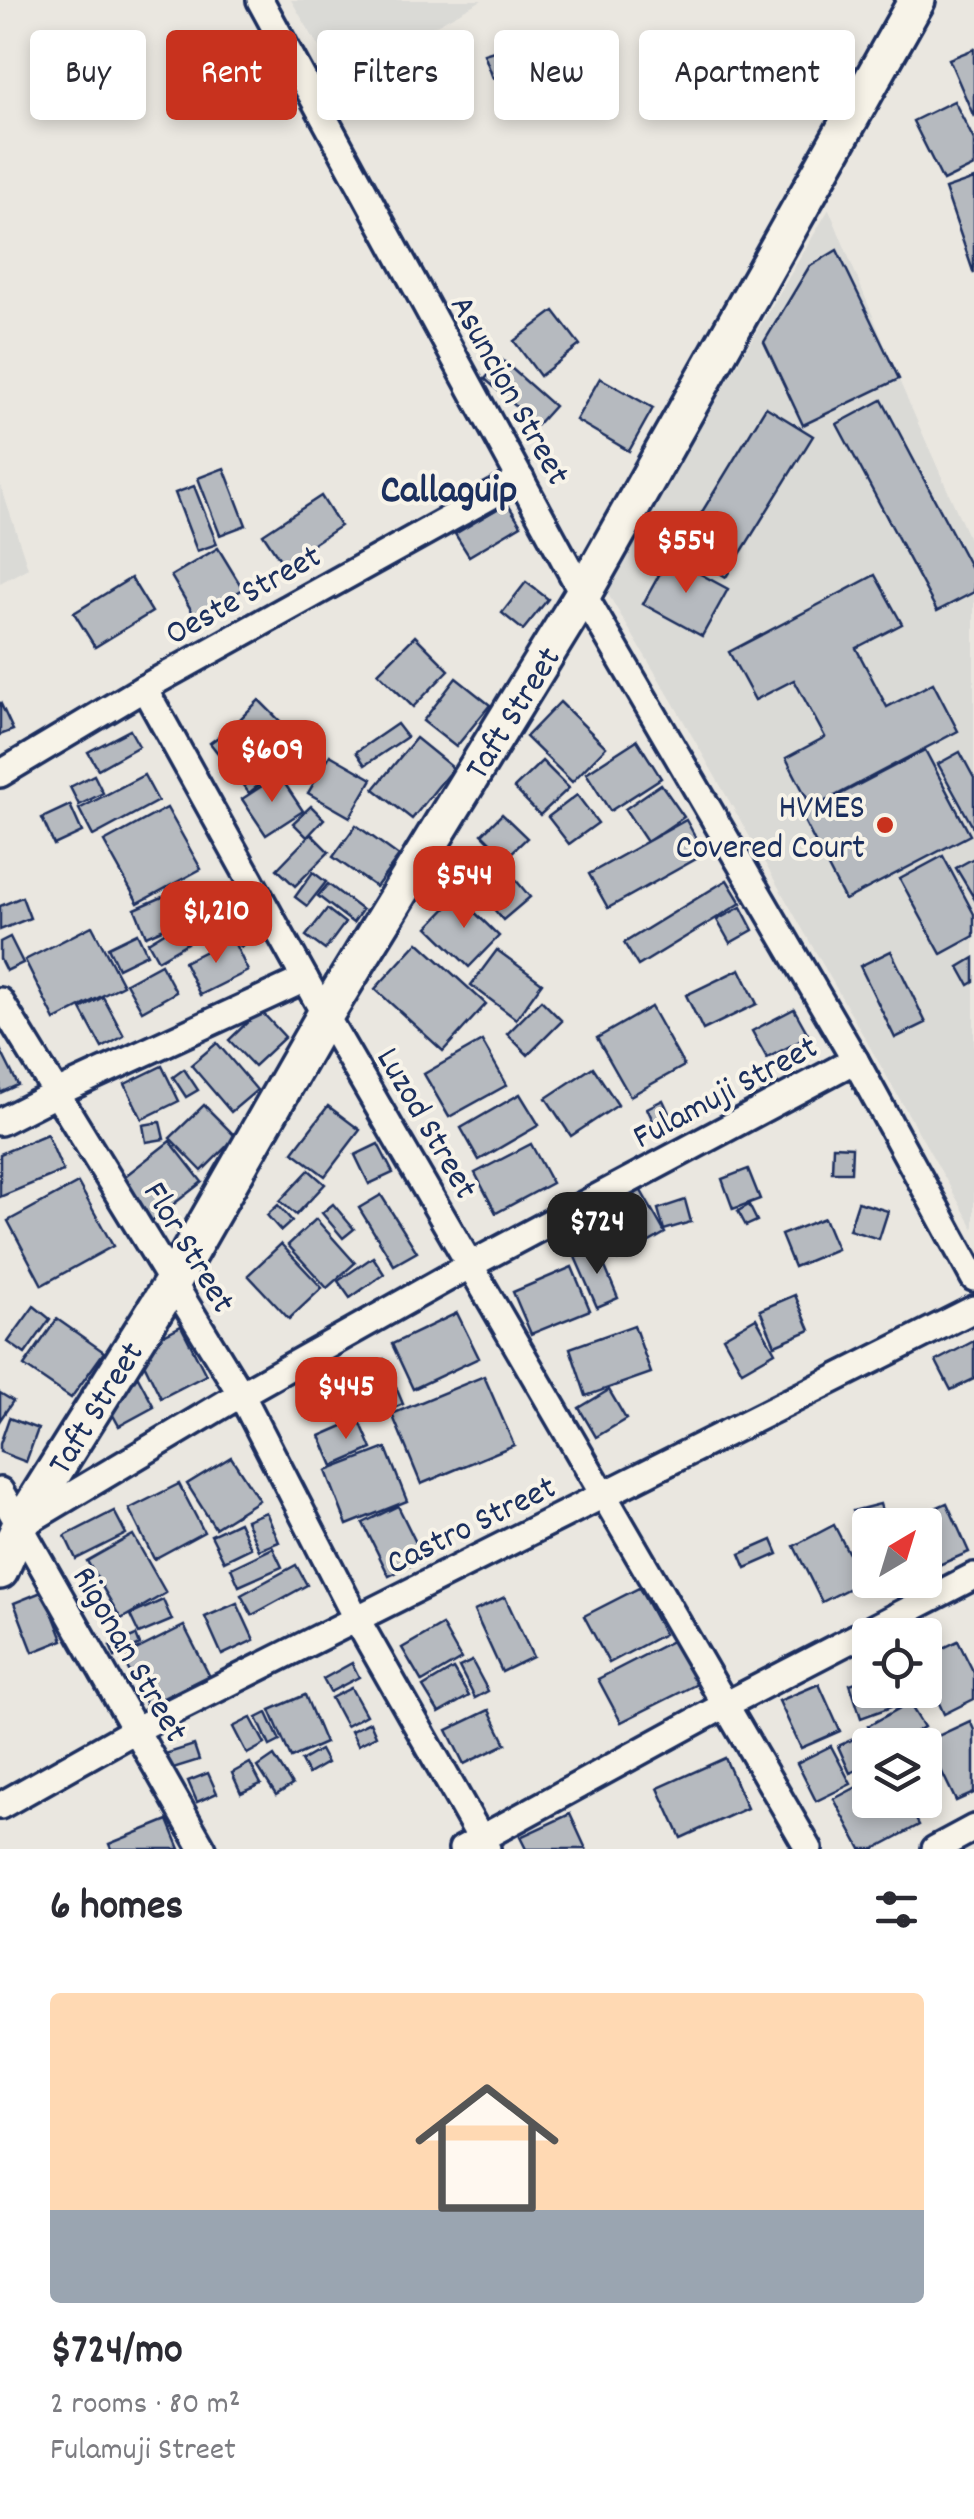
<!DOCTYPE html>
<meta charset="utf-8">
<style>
:root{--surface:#fff;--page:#f2f2f3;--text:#2b2b33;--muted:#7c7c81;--accent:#c8321e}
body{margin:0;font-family:Dekko,sans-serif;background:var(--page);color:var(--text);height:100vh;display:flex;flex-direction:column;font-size:38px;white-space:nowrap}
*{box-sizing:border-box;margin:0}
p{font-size:32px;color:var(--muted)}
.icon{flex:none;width:55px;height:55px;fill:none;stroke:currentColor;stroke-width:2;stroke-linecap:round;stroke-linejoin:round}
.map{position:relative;height:1849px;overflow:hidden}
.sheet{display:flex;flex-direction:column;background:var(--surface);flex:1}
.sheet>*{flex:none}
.hud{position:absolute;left:30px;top:30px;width:915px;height:90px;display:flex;gap:20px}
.needle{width:65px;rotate:38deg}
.buttons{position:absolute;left:852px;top:1508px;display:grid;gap:20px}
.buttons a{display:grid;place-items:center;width:90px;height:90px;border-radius:10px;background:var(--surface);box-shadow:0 5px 15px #0003;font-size:50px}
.price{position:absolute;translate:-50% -85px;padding:0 22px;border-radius:20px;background:var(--accent);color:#fff;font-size:32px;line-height:65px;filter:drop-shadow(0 2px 5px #0008)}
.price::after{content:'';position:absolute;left:50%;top:60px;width:30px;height:22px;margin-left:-15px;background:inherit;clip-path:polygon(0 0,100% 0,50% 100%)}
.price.current{background:#222;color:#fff}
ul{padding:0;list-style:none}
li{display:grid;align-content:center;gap:20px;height:530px;padding:0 50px}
li span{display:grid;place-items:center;height:310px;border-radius:10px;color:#555}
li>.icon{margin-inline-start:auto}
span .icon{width:180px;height:180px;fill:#fffc;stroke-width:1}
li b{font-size:42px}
h2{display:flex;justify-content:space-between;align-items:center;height:120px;padding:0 50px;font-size:42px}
.tag{padding:0 35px;border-radius:10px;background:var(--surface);box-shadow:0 5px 15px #0003;font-size:35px;line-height:90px}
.tag.current{background:var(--accent);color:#fff}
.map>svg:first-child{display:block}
.built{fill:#dadad6}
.building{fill:#b6babf;stroke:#1b2f5e;stroke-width:2.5}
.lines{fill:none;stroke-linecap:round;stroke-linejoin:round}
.street-casing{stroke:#1b2f5e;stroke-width:32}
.secondary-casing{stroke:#1b2f5e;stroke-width:42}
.street{stroke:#f7f3e8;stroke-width:25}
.secondary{stroke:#f7f3e8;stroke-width:35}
.poi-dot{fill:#c8321e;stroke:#f7f3e8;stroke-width:4}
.labels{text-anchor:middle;stroke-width:8;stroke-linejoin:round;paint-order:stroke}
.street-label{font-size:35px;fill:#1b2f5e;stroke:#f7f3e8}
.poi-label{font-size:35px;fill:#1b2f5e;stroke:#f7f3e8;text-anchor:end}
.quarter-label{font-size:40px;font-weight:bold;fill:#1b2f5e;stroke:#f7f3e8}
</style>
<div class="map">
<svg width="974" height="1849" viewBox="0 0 974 1849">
<rect width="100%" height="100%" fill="#eae7e0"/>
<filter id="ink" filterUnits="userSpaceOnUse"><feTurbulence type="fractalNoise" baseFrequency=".01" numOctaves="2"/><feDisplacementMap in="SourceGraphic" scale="20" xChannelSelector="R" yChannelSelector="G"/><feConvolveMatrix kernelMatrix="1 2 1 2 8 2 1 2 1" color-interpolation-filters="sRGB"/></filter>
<g filter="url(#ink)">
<!-- built -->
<g class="built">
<polygon points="291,0 482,0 338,79"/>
<polygon points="829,209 902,387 974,550 974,1229 671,699 605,589"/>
<polygon points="0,483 28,568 0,583"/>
</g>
<!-- building -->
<g class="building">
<polygon points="524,33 547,95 529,102 505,40"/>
<polygon points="974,49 974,117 949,59"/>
<polygon points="497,50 505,73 493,78 484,54"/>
<polygon points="954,101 974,140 974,166 943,181 913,121"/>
<polygon points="974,179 974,274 945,189"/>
<polygon points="837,250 899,379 803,425 764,342 809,267"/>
<polygon points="554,311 580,345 540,376 514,341"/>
<polygon points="502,360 554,406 537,425 485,379"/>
<polygon points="600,378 653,408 629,451 576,420"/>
<polygon points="882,400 974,574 974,592 937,611 837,424"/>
<polygon points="766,407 813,436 726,577 680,548"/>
<polygon points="224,468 246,525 220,535 198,478"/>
<polygon points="194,486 217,544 197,551 175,493"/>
<polygon points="321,496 340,526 283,564 263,534"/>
<polygon points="507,503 521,525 469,556 455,534"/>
<polygon points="218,548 243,589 196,618 171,576"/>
<polygon points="669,557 728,589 702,636 643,604"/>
<polygon points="875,575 902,624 856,648 887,707 933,683 958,731 812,808 786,758 825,737 794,680 755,700 729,652"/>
<polygon points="131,578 152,612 95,647 74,613"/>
<polygon points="526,582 548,599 523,630 502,613"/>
<polygon points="415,636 449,670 413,707 378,673"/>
<polygon points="456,678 490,705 456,747 423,721"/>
<polygon points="259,700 280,721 257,744 236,723"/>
<polygon points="0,702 13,730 0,735"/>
<polygon points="560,702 606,747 572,782 526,737"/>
<polygon points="397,724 407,737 365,765 356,752"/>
<polygon points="233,726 271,775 249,793 210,743"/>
<polygon points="130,730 139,746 98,769 88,752"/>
<polygon points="416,738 453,768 412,819 374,789"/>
<polygon points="637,740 661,778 610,811 586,773"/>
<polygon points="925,750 970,835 845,900 801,815"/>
<polygon points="960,752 974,778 974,829 938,764"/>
<polygon points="330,755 372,779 350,817 308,793"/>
<polygon points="542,761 569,788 540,815 514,788"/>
<polygon points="94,775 103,793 79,805 70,787"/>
<polygon points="144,775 158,801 93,836 79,809"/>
<polygon points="279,775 303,811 266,835 242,799"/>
<polygon points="661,784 684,817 647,842 625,809"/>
<polygon points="577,795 598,823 569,844 548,817"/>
<polygon points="70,805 82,832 54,845 42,818"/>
<polygon points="311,806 324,819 307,837 293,823"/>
<polygon points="167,808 201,869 138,903 104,842"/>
<polygon points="502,814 527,838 506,858 482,834"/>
<polygon points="686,820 705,854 608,908 589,874"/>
<polygon points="356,825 399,856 376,887 333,857"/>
<polygon points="311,834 329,852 295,886 277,869"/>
<polygon points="943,856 974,914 974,936 941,954 900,879"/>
<polygon points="974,858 974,898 956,868"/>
<polygon points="500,861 530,897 503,920 473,884"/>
<polygon points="313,872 326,882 307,906 295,897"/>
<polygon points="727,880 741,903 638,966 624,943"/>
<polygon points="328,884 362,910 353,923 318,896"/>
<polygon points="167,895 178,922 146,936 135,909"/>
<polygon points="458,896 499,936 469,967 428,927"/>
<polygon points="22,897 30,918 0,930 0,906"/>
<polygon points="200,899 212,918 192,930 180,911"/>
<polygon points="741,907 753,930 730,943 717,920"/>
<polygon points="247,909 261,936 241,947 227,920"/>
<polygon points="327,909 345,923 325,950 306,936"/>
<polygon points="176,925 187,943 158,960 148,942"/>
<polygon points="92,926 123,985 55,1020 25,960"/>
<polygon points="137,933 147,954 118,968 108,947"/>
<polygon points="10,937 23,963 6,971 0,959 0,942"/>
<polygon points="232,938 248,971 200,995 184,962"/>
<polygon points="418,942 486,1004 443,1051 375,989"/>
<polygon points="497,950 542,983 516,1019 471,985"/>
<polygon points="891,951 926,1023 895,1038 860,966"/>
<polygon points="974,958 974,982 969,985 959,967"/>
<polygon points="161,964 176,992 142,1011 126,983"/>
<polygon points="740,969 757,1004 703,1030 686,995"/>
<polygon points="103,997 124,1036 102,1048 81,1009"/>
<polygon points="541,1000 562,1021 528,1055 507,1034"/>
<polygon points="651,1007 684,1066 630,1096 597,1038"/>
<polygon points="794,1009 809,1036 767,1058 752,1031"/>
<polygon points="260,1010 285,1037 254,1066 229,1040"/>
<polygon points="482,1041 507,1085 449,1117 424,1074"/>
<polygon points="217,1043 257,1090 231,1112 191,1065"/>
<polygon points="0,1049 18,1085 0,1093"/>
<polygon points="162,1066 179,1101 142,1119 125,1084"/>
<polygon points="593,1067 618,1105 571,1136 546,1098"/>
<polygon points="184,1069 198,1090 186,1097 173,1077"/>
<polygon points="520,1094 539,1125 479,1160 461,1128"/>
<polygon points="663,1100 676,1128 660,1136 647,1108"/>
<polygon points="204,1105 236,1137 202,1171 170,1138"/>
<polygon points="328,1106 360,1130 325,1176 293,1152"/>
<polygon points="160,1122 164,1139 146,1142 143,1125"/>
<polygon points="47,1134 63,1171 0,1197 0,1154"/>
<polygon points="170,1141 202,1182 152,1221 120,1180"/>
<polygon points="378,1144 393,1173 369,1184 355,1155"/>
<polygon points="531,1144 552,1183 496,1213 475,1173"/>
<polygon points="833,1146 852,1147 851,1172 832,1172"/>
<polygon points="748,1169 760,1199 733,1209 722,1179"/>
<polygon points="309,1170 325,1184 296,1215 280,1201"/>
<polygon points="636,1182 665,1233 618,1260 589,1209"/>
<polygon points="78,1183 113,1246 42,1285 8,1221"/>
<polygon points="381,1195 417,1252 394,1265 359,1208"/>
<polygon points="685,1200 691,1222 664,1230 658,1209"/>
<polygon points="858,1202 888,1211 879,1239 849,1230"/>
<polygon points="333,1204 354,1229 343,1238 322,1213"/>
<polygon points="278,1205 292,1221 281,1231 267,1215"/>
<polygon points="749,1205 757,1221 746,1226 738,1211"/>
<polygon points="824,1218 837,1249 794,1267 781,1235"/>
<polygon points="316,1219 355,1263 327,1288 288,1245"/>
<polygon points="281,1244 322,1288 289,1319 248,1275"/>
<polygon points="597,1248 618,1298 597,1307 575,1257"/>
<polygon points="373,1257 384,1274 350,1298 338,1281"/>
<polygon points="572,1267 590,1310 531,1334 513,1292"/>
<polygon points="795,1295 810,1330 775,1345 760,1310"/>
<polygon points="34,1306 50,1319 25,1354 8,1342"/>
<polygon points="457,1313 479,1358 413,1389 392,1344"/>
<polygon points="756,1318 775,1352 742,1371 723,1337"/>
<polygon points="57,1319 104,1352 71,1398 24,1366"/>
<polygon points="634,1325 651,1373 586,1396 570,1348"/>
<polygon points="181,1326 206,1375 161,1398 137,1349"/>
<polygon points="974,1341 974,1379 951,1390 936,1361"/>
<polygon points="384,1359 403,1404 368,1419 349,1373"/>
<polygon points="484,1376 514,1445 421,1484 392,1414"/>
<polygon points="138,1377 154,1407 119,1426 102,1395"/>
<polygon points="609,1390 626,1419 596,1437 579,1408"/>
<polygon points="0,1393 13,1401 0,1420"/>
<polygon points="9,1418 38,1429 26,1462 0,1452 0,1444"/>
<polygon points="359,1419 372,1449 333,1466 320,1436"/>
<polygon points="386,1448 407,1501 347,1525 326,1471"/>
<polygon points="231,1457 259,1500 215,1528 187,1484"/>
<polygon points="179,1484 204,1532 154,1559 129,1509"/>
<polygon points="947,1503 969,1552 925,1571 925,1525 896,1525"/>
<polygon points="880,1504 886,1525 870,1525 870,1551 864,1553 853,1511"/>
<polygon points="398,1506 424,1559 389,1576 363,1523"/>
<polygon points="114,1511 126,1534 76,1559 65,1536"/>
<polygon points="266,1512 279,1542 259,1550 246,1520"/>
<polygon points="239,1522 251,1548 224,1561 211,1535"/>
<polygon points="834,1525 863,1581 822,1602 794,1546"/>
<polygon points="133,1535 166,1593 121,1619 87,1561"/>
<polygon points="772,1540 778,1554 746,1568 740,1554"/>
<polygon points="273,1548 282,1567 239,1586 231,1568"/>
<polygon points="296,1565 307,1585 252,1615 241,1595"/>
<polygon points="639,1588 664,1634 609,1663 584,1616"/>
<polygon points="44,1591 63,1640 33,1652 14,1603"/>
<polygon points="505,1597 533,1657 502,1672 474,1611"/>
<polygon points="163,1600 172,1620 139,1634 130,1615"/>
<polygon points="237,1603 254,1640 222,1655 205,1617"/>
<polygon points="442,1625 461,1659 422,1682 402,1648"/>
<polygon points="184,1626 209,1675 147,1706 122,1657"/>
<polygon points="136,1635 140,1645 115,1657 110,1646"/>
<polygon points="676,1639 699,1683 621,1722 598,1679"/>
<polygon points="958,1641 974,1673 974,1699 944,1714 925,1673 925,1657"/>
<polygon points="472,1661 488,1691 475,1698 459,1667"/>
<polygon points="352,1663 359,1677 330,1692 323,1679"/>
<polygon points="453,1669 469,1696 439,1713 423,1687"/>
<polygon points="870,1677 870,1690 888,1690 894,1706 861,1718 850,1684"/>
<polygon points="819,1684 840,1731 801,1748 779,1701"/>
<polygon points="351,1688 366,1715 346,1726 331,1698"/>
<polygon points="305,1695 325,1743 291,1758 270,1710"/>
<polygon points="909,1703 924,1727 893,1745 879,1745 868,1726"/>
<polygon points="489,1710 506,1744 464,1764 447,1730"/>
<polygon points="267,1713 280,1741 270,1746 257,1718"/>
<polygon points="251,1718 265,1744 247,1754 233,1727"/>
<polygon points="970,1721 974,1730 974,1793 956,1801 927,1741"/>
<polygon points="370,1722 376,1736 358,1745 351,1731"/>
<polygon points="862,1735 870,1752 870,1764 850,1773 838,1746"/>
<polygon points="919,1736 924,1745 902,1745"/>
<polygon points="194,1745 199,1760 170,1769 165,1754"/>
<polygon points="831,1746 851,1784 816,1801 797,1763"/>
<polygon points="320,1750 327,1763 308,1774 301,1761"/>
<polygon points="274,1756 292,1785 276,1795 258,1767"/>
<polygon points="725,1758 747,1808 681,1838 658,1788"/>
<polygon points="250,1763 261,1784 241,1793 232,1773"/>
<polygon points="208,1773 217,1793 197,1802 188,1781"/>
<polygon points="870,1780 870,1800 906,1800 919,1825 874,1849 861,1849 834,1799"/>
<polygon points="570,1814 586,1849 526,1849 520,1837"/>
<polygon points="168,1820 180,1849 111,1849 109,1844"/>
</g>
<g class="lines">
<!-- street casing -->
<g class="street-casing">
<g id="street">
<polyline points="260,0 583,594 855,1060 974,1278"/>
<polyline points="144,688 325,1015 809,1849"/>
<polyline points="0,774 144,688 521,479"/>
<polyline points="0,1001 241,1394 356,1618 487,1849"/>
<polyline points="0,1122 57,1093 305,979"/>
<polyline points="0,1491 203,1849"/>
<polyline points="25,1523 241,1394 472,1264 855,1060"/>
<polyline points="0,1806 135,1730 974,1309"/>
<polyline points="462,1849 727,1704 974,1576"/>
<polyline points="935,1849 974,1828"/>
</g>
</g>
<!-- secondary casing -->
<g class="secondary-casing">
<polyline id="secondary" points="0,1571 20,1526 172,1283 325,1015 583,594 917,0"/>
</g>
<!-- street -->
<use href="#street" class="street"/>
<!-- secondary -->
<use href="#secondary" class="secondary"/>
</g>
</g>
<!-- markers -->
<circle class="poi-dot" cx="885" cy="825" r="10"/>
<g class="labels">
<!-- street labels -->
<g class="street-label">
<text transform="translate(512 389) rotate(61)" y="12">Asuncion Street</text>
<text transform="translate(242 593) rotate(-29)" y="12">Oeste Street</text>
<text transform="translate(511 712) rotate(-58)" y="12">Taft Street</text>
<text transform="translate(724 1090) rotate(-28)" y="12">Fulamuji Street</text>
<text transform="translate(429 1122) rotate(60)" y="12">Luzod Street</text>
<text transform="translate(191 1246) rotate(59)" y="12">Flor Street</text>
<text transform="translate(94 1407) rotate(-58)" y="12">Taft Street</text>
<text transform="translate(470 1523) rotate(-26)" y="12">Castro Street</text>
<text transform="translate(132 1653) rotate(60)" y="12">Rigonan Street</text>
</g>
<!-- poi labels -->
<g class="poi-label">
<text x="865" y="817">HVMES<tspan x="865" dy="40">Covered Court</tspan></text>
</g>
<!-- quarter labels -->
<g class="quarter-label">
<text x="449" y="501">Callaguip</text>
</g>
</g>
</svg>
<div class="buttons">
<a><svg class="needle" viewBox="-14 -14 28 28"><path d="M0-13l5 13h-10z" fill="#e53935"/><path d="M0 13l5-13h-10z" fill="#7c7c81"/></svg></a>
<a><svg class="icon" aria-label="locate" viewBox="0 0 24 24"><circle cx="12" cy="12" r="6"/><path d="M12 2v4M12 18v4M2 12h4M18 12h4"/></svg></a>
<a><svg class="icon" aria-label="layers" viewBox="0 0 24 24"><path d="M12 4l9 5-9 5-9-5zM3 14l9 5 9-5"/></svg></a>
</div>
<b class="price" style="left:686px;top:596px">$554</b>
<b class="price" style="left:272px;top:805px">$609</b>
<b class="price" style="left:464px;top:931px">$544</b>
<b class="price" style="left:216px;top:966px">$1,210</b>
<b class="price current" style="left:597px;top:1277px">$724</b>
<b class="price" style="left:346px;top:1442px">$445</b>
<div class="hud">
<a class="tag">Buy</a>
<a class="tag current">Rent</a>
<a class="tag">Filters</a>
<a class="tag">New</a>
<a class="tag">Apartment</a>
</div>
</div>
<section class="sheet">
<h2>6 homes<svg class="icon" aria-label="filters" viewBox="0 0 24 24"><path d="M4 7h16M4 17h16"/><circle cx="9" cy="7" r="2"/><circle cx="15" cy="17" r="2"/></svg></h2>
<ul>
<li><span style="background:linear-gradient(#ffd9b3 70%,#9aa5b1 0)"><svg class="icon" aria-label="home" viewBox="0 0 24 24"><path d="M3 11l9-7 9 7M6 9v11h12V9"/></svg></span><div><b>$724/mo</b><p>2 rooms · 80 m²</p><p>Fulamuji Street</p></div></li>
</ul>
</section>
